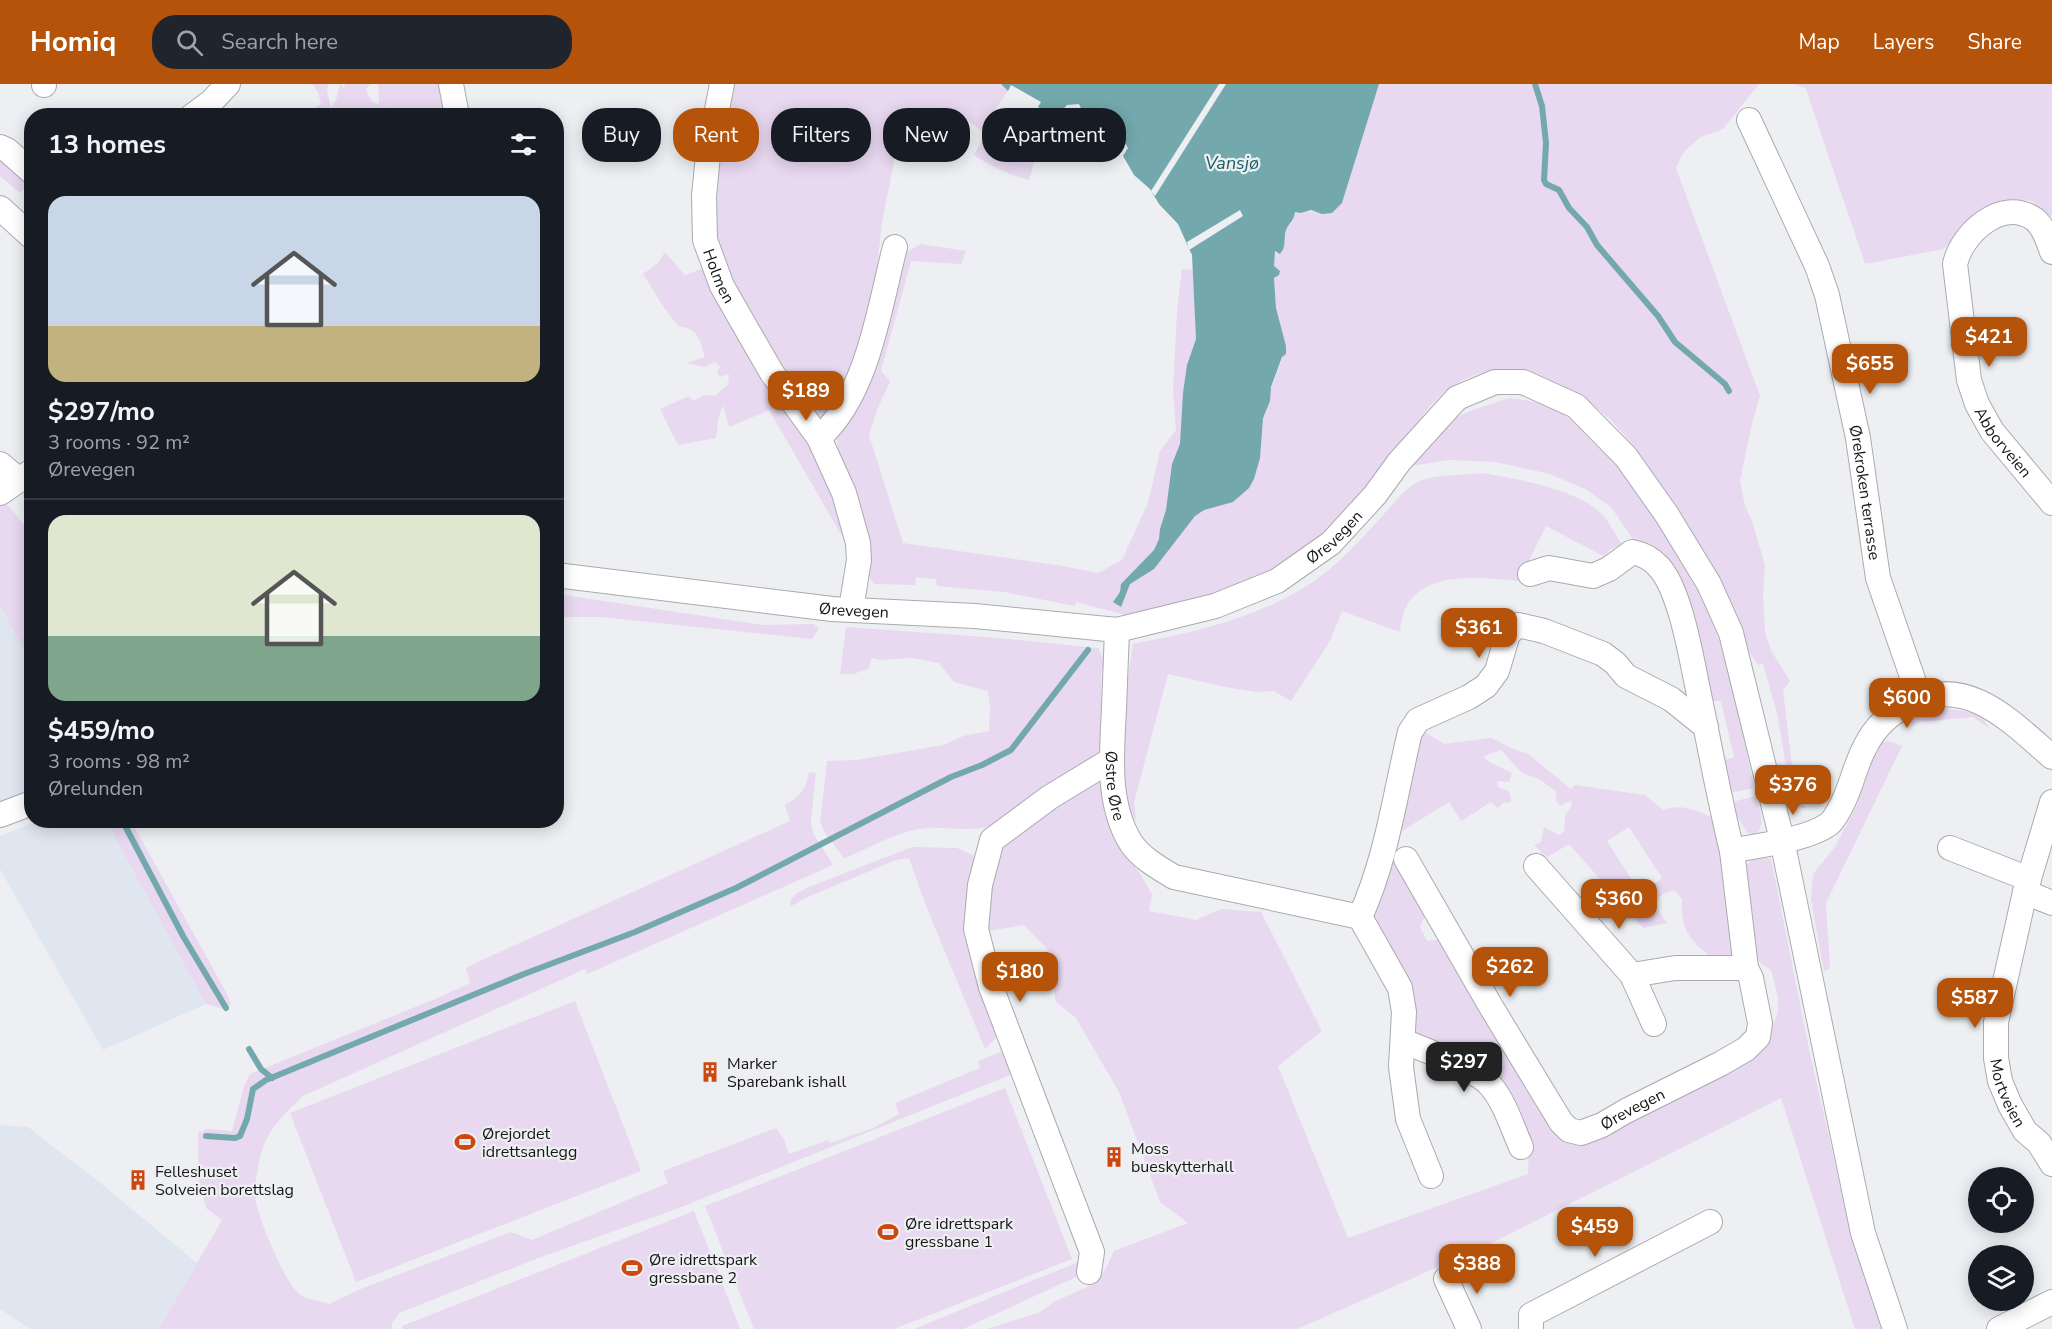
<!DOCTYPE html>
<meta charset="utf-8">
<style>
:root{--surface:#171b24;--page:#20242c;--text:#f1f3f6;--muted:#9ea1a6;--line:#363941;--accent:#b45309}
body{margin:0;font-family:"Nunito Sans",sans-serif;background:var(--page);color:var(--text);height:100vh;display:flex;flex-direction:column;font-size:22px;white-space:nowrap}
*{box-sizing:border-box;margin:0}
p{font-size:20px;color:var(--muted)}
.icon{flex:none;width:33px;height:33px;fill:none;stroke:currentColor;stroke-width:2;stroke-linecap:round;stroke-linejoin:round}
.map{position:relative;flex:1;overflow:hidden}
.details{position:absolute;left:24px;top:24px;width:540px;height:720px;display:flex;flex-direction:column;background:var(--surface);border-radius:24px;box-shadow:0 3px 15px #0003}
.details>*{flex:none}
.guide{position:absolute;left:582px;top:24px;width:570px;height:54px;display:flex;gap:12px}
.fabs{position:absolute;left:1968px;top:1083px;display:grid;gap:12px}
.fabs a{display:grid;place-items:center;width:66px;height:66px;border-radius:50%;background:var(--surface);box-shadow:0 3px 15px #0003;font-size:30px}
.price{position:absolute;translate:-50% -51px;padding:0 14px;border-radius:12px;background:var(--accent);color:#fff;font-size:20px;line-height:39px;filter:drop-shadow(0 2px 3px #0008)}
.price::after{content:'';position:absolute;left:50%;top:36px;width:18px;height:14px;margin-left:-9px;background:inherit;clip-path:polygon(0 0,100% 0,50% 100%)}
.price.selected{background:#222;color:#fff}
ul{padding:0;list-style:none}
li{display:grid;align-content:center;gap:12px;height:318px;padding:0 24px}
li+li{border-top:2px solid var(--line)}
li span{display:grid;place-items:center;height:186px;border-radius:18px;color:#555}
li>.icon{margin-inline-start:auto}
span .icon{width:108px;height:108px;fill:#fffc;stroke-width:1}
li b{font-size:26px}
h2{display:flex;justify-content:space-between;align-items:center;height:72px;padding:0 24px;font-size:26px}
.chip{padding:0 21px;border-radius:24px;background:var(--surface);box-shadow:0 3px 15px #0003;font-size:21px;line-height:54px}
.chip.selected{background:var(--accent);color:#fff}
header{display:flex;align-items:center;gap:36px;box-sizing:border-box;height:84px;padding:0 30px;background:var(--accent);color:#fff}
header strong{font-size:28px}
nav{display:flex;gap:33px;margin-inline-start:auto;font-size:21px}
.search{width:420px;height:54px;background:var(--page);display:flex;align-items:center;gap:15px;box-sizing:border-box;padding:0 21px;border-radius:24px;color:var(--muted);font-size:22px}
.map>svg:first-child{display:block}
.built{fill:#e0e6f0}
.green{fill:#e8d8f0;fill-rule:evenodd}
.water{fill:#73a9ad}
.pier{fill:#edeff2}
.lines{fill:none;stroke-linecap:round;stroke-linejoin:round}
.stream{stroke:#73a9ad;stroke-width:6}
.minor-casing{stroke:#a9abae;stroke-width:26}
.minor{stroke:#fff;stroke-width:24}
.labels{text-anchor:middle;stroke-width:4.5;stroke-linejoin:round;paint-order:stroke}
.street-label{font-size:16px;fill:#161617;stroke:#edeff2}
.poi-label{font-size:16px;fill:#161617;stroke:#edeff2;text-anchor:start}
.water-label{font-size:18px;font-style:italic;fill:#176166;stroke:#edeff2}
</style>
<header>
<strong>Homiq</strong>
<div class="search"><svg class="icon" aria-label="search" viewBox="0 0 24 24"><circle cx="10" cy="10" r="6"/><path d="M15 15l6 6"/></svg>Search here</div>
<nav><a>Map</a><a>Layers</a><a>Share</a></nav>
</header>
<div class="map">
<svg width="2052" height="1245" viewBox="0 0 2052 1245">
<rect width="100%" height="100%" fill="#edeff2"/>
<!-- built -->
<g class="built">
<polygon points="0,521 32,579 31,707 0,721"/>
<polygon points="38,737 106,737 206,920 103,966 0,785 0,752"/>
<polygon points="0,1041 28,1043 104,1102 197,1179 159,1245 30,1245 0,1225"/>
</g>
<!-- green -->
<g class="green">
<polygon points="312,0 329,0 327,6 331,24 336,16 340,0 344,4 345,0 370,0 366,6 372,18 379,20 378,0 445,0 452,31 393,31 386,23 378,31 308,32 307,30 321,20 318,8"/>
<path d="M 729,0 L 1001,0 L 1008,7 L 993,29 L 1029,48 L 1038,67 C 1033,76 1033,86 1029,96 C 1009,91 991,82 974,71 L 984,54 L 982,47 L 956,28 L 945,27 L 930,41 L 918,32 L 899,25 L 897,62 L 882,139 L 873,219 L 858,275 L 834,322 L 818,336 L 812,336 L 714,166 L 713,127 Z"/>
<path d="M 1379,0 L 1759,0 L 1723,45 L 1699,54 L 1683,69 L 1676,84 L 1760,312 L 1752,339 L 1740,397 L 1745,422 L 1752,437 L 1765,481 L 1763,513 L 1765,549 L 1772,568 L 1790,597 L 1783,606 L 1795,707 L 1798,717 L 1807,724 L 1802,724 L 1791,711 L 1777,629 L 1763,580 L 1758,581 L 1745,561 L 1664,408 L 1626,353 L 1610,335 L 1589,318 L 1569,305 L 1529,288 L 1495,287 L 1477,290 L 1462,296 L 1444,308 L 1428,324 L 1366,408 L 1317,456 L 1270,488 L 1227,508 L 1174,524 L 1126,531 L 1076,518 L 1075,522 L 1004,508 L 937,502 L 936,495 L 916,493 L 915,501 L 874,500 L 870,495 L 863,448 L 838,373 L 837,357 L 900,181 L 908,167 L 921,160 L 966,167 L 961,180 L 911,177 L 881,287 L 890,297 L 877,326 L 869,351 L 903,459 L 1063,482 L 1098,489 L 1122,476 L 1148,419 L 1160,367 L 1176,346 L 1173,305 L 1177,227 L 1182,185 L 1193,186 L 1196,254 L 1194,264 L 1270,308 L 1286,263 L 1276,224 L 1274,194 L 1276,185 L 1274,182 L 1274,172 L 1285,151 L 1287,143 L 1293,137 L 1294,128 C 1308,127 1319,128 1332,129 L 1342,119 Z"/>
<polygon points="1794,0 2052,0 2052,133 2030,116 2001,119 1943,165 1865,180 1806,5"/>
<polygon points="0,74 29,99 20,109 0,92"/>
<path d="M 665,168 L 685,191 L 704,184 L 824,375 L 849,464 L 769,326 L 729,343 L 723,321 L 718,336 L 716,354 L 678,361 L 660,325 L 689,312 L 694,317 L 704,311 L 715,312 L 728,300 L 729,290 L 720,293 L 717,288 L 720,283 L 715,278 L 705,283 L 686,279 L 705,273 C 699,255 700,245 678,242 L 663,222 L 643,190 L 658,179 Z"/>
<path d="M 1509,314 C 1540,317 1564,325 1588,345 C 1607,360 1621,383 1634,402 C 1667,450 1699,498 1718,553 C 1734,602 1744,654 1754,704 L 1724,710 L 1718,678 L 1734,673 L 1721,617 L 1707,617 L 1699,571 L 1637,461 L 1611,423 L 1585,405 L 1550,390 L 1496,378 L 1450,376 L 1410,382 L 1451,336 L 1470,327 Z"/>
<path d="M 1483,389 C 1517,395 1576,405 1601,429 C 1609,437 1615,451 1622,460 L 1609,466 L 1605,473 L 1546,442 L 1519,497 C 1473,493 1404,483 1400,548 L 1342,527 L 1330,557 L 1291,617 L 1274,607 L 1257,608 L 1225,603 L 1168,590 L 1134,718 L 1136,736 C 1110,706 1127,600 1133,560 C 1197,548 1267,532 1321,492 C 1344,475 1364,452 1383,431 C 1393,421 1403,406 1416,399 C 1432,390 1464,391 1483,389 Z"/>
<polygon points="2,414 25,442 31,439 31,579 0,521 0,416"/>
<polygon points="557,510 763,541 814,540 819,545 812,555 601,533 557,533"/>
<path d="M 846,543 L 998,554 L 1098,564 L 1104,576 L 1101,591 L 1102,670 L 997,740 C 968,751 941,739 914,746 C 889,752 868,765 844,774 L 825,749 L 820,738 L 827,677 L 857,676 L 943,661 L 963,652 L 989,647 L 990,623 L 988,607 L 954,598 L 939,579 L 912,574 L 880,576 L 872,574 L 868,585 L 853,590 L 840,590 Z"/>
<polygon points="1941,624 1979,629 1990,645 1973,633 1921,638 1911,642 1912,632 1925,626"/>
<path d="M 1418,644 L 1444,660 L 1491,654 L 1516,666 L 1528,670 L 1571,705 L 1575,701 L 1645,711 L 1663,726 C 1684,718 1701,729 1721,738 L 1737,865 L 1731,875 L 1721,878 C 1694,864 1679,846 1682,815 L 1674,806 L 1661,811 L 1654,820 L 1667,839 L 1643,844 L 1569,760 L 1547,773 L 1534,761 L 1541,758 L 1544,743 L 1559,751 L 1564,748 L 1565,732 L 1572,721 L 1571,716 L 1561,722 L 1556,717 L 1556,707 L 1539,695 L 1522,689 L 1501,666 L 1483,672 C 1490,681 1502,683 1512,689 L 1509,698 L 1497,697 L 1498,703 L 1509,707 L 1511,718 L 1503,719 L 1498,724 L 1491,718 L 1461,737 L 1449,718 L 1392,753 L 1425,832 L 1420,843 L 1427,857 L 1443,855 L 1558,1048 L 1572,1060 L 1591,1055 L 1762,957 C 1784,927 1780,920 1771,886 L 1760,879 L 1755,871 L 1745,782 C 1754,774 1759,771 1771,775 L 1809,965 L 1847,1133 L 1866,1198 L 1884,1245 L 1855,1245 L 1781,1014 L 1481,1164 L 1297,1245 L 987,1245 L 1038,1229 L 1054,1218 L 1093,1200 L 1105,1186 L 1114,1167 L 1188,1139 L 1160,1118 L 1119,1008 L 1076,934 L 1055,917 L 1053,871 L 1024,841 L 988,847 L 988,811 L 996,776 L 1013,748 L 1095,696 L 1101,700 L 1124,763 L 1152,810 L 1149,827 L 1196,836 L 1221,825 L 1261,828 L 1322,947 L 1278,982 L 1348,1154 L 1528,1090 L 1529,1058 L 1505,1014 L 1410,948 L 1373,834 ZM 1629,743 L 1662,794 L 1650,803 L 1653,809 L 1644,815 L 1607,757 Z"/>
<polygon points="1888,657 1902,662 1826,819 1830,885 1824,887 1811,816 1813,790 1835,763 1857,721 1875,663 1879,659"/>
<path d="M 809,688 L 816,689 L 811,737 L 813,749 L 833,781 L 587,890 L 585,885 L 303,1012 C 290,1025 276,1037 267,1054 C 260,1066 253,1103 256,1117 C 259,1136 286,1203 302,1212 C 310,1216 320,1217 329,1220 L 363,1204 L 511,1148 L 532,1156 L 668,1099 L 663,1087 L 776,1044 L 784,1055 L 789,1070 L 828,1056 L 830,1059 L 873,1044 L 899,1030 L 895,1019 L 980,984 L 978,977 L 1003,967 L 1015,989 L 679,1124 L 541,1173 L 399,1229 L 392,1240 L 392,1245 L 159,1245 L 222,1136 L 206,1124 L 198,1093 L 198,1049 L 206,1045 L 232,1047 L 244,1002 L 250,990 L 440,913 L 470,899 L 466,884 L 480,877 L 790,737 L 785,721 C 800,713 806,705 809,688 Z"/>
<path d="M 1755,712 C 1759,727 1768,740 1754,751 L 1747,748 L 1729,719 Z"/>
<polygon points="106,737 131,737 226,908 231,921 224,925 206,920"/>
<polygon points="912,763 957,764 975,772 999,951 985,965 925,819 909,774 896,776 810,812 791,822 790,817 797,809 809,803"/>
<polygon points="575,917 641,1087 356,1198 290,1029"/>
<polygon points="1005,1004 1072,1175 894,1245 754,1245 705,1122"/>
<polygon points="694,1127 740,1245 403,1245 402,1242"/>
<polygon points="1083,1176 1083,1184 1076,1193 963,1245 914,1245"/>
</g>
<!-- water -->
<path class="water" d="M 1001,0 L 1379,0 L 1342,119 L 1332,129 L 1322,130 L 1311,126 L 1301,129 L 1295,128 C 1293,139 1290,137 1286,146 C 1283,155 1287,162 1280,170 L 1275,167 L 1274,182 L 1280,187 L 1279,191 L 1274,194 L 1276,224 L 1286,262 L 1286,270 L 1282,273 L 1271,303 L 1270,317 L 1263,334 L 1260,374 L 1254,395 L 1249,404 L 1233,418 L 1204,426 L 1195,432 L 1154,485 L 1130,500 L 1121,523 L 1113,518 L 1120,508 L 1121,500 L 1154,466 L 1159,455 L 1160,445 L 1166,426 L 1172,380 L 1180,360 L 1183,309 L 1187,281 L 1196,255 L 1192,171 L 1178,140 L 1159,120 L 1150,105 L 1134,91 L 1123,72 L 1128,64 L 1120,50 L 1103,40 L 1098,47 L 1086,35 L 1079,20 L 1067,21 L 1059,30 L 1046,28 L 1038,23 L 1041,18 L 1011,1 L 1008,7 Z"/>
<!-- pier -->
<g class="pier">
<polygon points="1219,0 1226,0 1155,112 1151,107"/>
<polygon points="1240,126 1243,132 1189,166 1187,158"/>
</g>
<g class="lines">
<!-- stream -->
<g class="stream">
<polyline points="1535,0 1542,22 1546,59 1544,96 1546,100 1559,106 1569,124 1587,143 1597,161 1658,232 1675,258 1725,300 1729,307"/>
<polyline points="122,736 183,852 226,924"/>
<polyline points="249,965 261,985 272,994"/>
<polyline points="206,1052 235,1054 240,1052 247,1035 253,1005 266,996 524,890 635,848 736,804 951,693 982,681 1011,666 1088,566"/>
</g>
<!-- minor casing -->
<g class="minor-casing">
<g id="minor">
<polyline points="44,0 44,1"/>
<polyline points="451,0 457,32"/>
<path id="s1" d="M 722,0 L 708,71 L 704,112 L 705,156 L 722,202 L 750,251 L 772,289 L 819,354"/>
<polyline points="192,32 211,18 228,0"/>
<path id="s2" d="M 1749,36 L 1817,182 L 1827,211 L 1858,354 L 1878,494 L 1915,601 L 1921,614"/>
<polyline points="0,63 7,66 32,88"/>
<polyline points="0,124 32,153"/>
<path id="s3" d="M 2052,168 C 2048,157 2044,142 2034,135 C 2002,113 1962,149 1955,180 L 1969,296 L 1977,320 L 1992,347 L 2052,419"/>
<polyline points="0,380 19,396"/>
<polyline points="0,409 32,387"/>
<path d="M 1530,490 L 1549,484 L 1593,492 L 1609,485 L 1632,468 C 1643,470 1651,474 1659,483 C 1679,505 1690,566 1696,596 C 1708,653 1718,710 1732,767"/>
<path id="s4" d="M 556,491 L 832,525 L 975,532 L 1117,546 L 1215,522 L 1277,497 L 1331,459 L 1375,411 L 1399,378 L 1457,314 L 1495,298 L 1523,298 L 1576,322 L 1626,373 L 1667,431 L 1709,500 L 1731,549 L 1782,756 L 1863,1149 L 1895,1245"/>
<path d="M 851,525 L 859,476 L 858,459 L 844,409 L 819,354 C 868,310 879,225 895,163"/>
<path id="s5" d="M 1117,546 C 1116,572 1115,598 1114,624 C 1112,668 1106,719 1131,759 C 1141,774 1159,784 1174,793 L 1360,833 L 1400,904 L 1404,928 L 1401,983 L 1408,1035 L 1431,1092"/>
<path id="s6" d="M 2052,718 L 2025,808 L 1996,938 L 1996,974 L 2000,997 L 2010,1021 L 2025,1047 L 2039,1059 L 2052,1080"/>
<polyline points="0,731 32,719"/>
<polyline points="1950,764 2029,795"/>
<path id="s7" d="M 1406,775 L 1490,921 L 1561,1038 L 1569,1046 L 1581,1049 L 1602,1041 L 1626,1027 L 1720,980 L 1746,965 L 1758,953 L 1760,939 L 1751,894 L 1746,884 L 1732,767 C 1759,761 1807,756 1829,740 C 1833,737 1836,731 1839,726 C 1851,706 1854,683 1865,663 C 1875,642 1890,629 1910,619 C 1968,590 2011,638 2052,673"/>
<polyline points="1536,782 1632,891 1654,940"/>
<polyline points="2025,808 2052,819"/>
<path d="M 1360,833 C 1387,774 1395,710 1410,648 L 1418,636 L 1469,613 L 1486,602 L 1497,587 L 1508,550 L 1518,541 L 1544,547 L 1603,570 L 1615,579 L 1626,592 L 1671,615 L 1706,643"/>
<polyline points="1632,891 1675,884 1746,884"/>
<path d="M 1403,957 C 1425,966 1476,985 1490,1001 C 1505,1018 1512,1043 1521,1063"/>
<polyline points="1089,1188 1092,1168 991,903 976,845 980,801 992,756 1050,713 1111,676"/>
<polyline points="1446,1195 1469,1245"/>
<polyline points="1531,1245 1531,1231 1710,1138"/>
<polyline points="1999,1245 2052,1218"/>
</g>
</g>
<!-- minor -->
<use href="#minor" class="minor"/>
</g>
<!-- icons -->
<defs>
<g id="building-bare" transform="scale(1.62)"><path d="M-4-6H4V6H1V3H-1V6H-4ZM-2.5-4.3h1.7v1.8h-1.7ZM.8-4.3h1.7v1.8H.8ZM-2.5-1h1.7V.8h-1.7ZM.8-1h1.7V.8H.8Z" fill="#cd470e" stroke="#edeff2" stroke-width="2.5" paint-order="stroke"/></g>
<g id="stadium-bare" transform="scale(1.62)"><path d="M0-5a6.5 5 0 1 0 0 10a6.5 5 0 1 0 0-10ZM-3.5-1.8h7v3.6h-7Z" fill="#cd470e" stroke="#edeff2" stroke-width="2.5" paint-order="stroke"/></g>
</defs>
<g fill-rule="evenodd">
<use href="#building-bare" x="710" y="988"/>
<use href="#stadium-bare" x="465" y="1058"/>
<use href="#building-bare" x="1114" y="1073"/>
<use href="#building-bare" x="138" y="1096"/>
<use href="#stadium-bare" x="888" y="1148"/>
<use href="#stadium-bare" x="632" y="1184"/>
</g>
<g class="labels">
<!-- street labels -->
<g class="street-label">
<text dy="6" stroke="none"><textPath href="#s1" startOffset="196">Holmen</textPath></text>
<text dy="6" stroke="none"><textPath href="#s3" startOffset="332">Abborveien</textPath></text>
<text dy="6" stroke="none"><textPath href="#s2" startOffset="393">Ørekroken terrasse</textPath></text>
<text dy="6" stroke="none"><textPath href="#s4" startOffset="804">Ørevegen</textPath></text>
<text dy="6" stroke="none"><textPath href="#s4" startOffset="300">Ørevegen</textPath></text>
<text dy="6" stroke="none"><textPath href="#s5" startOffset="156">Østre Øre</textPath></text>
<text dy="6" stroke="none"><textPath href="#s6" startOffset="300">Mortveien</textPath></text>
<text dy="6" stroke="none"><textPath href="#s7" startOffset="386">Ørevegen</textPath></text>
</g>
<!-- poi labels -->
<g class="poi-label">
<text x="727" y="985">Marker<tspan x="727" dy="18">Sparebank ishall</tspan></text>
<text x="482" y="1055">Ørejordet<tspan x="482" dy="18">idrettsanlegg</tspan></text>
<text x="1131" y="1070">Moss<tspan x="1131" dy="18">bueskytterhall</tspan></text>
<text x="155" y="1093">Felleshuset<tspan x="155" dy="18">Solveien borettslag</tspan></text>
<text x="905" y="1145">Øre idrettspark<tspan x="905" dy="18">gressbane 1</tspan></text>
<text x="649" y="1181">Øre idrettspark<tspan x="649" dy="18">gressbane 2</tspan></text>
</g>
<!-- water labels -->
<g class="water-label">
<text x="1232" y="85">Vansjø</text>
</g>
</g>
</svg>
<div class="fabs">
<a><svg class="icon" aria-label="locate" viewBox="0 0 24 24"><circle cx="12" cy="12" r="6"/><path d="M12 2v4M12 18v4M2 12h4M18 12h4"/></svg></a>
<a><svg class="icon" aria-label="layers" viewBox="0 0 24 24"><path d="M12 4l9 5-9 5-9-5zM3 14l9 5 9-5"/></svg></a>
</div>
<b class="price" style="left:1989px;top:284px">$421</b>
<b class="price" style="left:1870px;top:311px">$655</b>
<b class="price" style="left:806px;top:338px">$189</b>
<b class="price" style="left:1479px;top:575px">$361</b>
<b class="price" style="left:1907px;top:645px">$600</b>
<b class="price" style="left:1793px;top:732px">$376</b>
<b class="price" style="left:1619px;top:846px">$360</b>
<b class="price" style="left:1510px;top:914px">$262</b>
<b class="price" style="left:1020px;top:919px">$180</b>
<b class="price" style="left:1975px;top:945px">$587</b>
<b class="price selected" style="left:1464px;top:1009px">$297</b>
<b class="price" style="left:1595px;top:1174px">$459</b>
<b class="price" style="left:1477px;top:1211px">$388</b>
<div class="guide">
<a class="chip">Buy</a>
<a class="chip selected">Rent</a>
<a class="chip">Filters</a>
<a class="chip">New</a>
<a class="chip">Apartment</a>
</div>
<section class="details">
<h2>13 homes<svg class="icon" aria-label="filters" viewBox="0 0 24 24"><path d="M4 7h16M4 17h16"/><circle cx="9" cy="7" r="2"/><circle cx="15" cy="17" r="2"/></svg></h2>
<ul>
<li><span style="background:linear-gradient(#c9d6e8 70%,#c2b280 0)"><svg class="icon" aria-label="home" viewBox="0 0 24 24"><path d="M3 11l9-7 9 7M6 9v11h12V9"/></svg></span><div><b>$297/mo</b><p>3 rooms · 92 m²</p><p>Ørevegen</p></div></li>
<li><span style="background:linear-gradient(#dfe7d0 65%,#7fa58c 0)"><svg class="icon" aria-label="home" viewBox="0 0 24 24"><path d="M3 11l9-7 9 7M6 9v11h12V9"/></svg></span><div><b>$459/mo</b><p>3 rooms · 98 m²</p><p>Ørelunden</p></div></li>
</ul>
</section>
</div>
